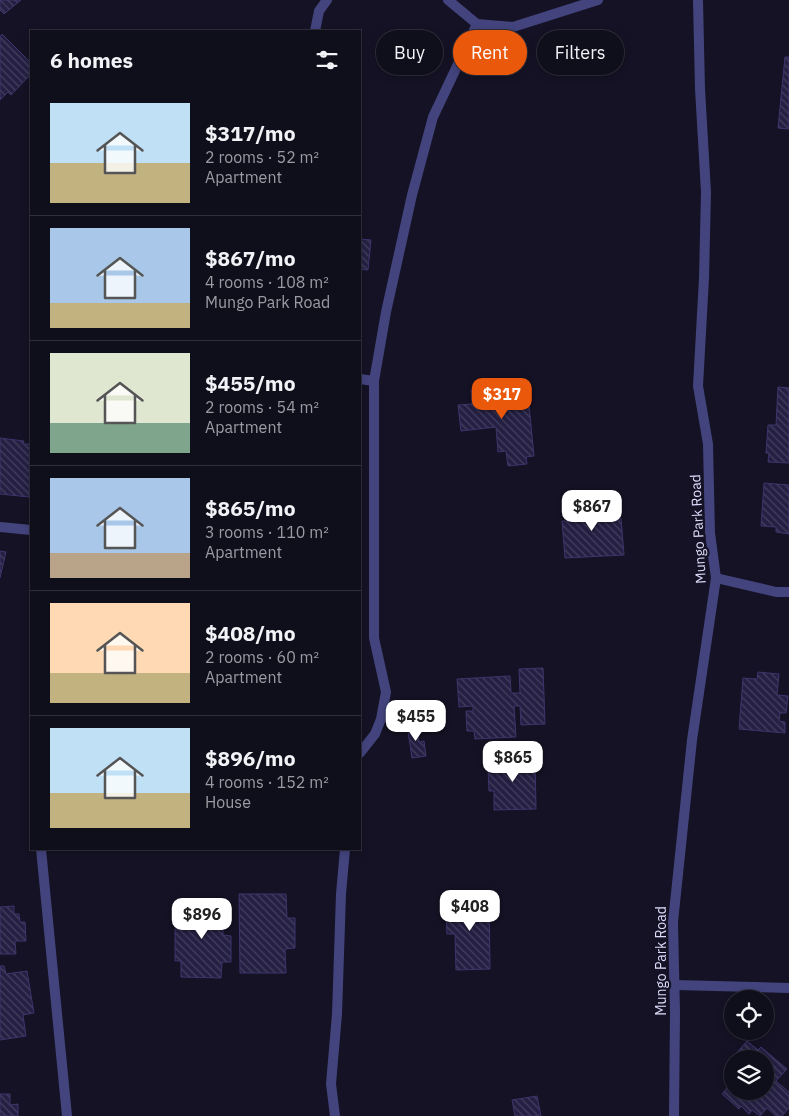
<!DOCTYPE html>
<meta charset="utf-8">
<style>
:root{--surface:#0f0e1b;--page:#181724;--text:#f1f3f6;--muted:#9b9ca3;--line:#2f2e3a;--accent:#ea580c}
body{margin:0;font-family:"IBM Plex Sans",sans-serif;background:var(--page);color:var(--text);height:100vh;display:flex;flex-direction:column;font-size:19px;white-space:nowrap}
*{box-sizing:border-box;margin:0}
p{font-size:16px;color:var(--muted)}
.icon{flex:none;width:28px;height:28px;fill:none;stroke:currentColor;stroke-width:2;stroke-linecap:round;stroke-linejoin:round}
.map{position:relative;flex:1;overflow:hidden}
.sheet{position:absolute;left:30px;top:30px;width:331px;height:820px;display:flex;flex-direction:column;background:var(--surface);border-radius:0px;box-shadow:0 2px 8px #0003,0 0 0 1px var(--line)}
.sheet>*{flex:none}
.guide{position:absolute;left:376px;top:30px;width:338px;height:45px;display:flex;gap:10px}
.controls{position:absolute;left:724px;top:990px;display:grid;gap:10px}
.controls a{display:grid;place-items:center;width:50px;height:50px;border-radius:50%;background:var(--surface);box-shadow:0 2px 8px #0003,0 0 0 1px var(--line);font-size:25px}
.price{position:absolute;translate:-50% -42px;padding:0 11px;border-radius:10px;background:#fff;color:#222;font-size:16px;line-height:32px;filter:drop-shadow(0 1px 2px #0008)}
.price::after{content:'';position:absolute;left:50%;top:30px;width:15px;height:11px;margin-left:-8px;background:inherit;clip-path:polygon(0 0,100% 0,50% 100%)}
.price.active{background:var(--accent);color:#fff}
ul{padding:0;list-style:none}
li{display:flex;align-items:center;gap:15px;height:125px;padding:0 20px}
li+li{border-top:1px solid var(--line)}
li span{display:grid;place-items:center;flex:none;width:140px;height:100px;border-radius:0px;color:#555}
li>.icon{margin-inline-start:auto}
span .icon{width:60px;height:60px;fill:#fffc;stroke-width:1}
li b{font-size:21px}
h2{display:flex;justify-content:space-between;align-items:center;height:60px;padding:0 20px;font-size:21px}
.pill{padding:0 18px;border-radius:22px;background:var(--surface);box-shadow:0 2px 8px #0003,0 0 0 1px var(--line);font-size:18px;line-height:45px}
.pill.active{background:var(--accent);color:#fff}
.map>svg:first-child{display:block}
.building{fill:url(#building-back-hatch);stroke:#3d356c}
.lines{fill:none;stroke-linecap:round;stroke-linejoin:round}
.minor{stroke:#43447d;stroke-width:10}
.labels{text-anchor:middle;stroke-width:4.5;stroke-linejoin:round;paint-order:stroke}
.street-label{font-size:14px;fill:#dcdafa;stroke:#141224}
</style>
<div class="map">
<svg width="789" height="1116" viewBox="0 0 789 1116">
<defs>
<pattern id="building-back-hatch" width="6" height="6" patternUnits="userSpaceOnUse" patternTransform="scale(1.25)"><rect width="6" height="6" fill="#252043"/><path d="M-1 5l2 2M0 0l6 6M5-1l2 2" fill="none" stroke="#44405f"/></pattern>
</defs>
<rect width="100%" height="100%" fill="#141224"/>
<!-- building -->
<g class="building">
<polygon points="0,0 21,0 4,14 0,10"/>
<polygon points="2,34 31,63 31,74 11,95 8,92 0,100 0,37"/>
<polygon points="785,57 789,57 789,129 778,128"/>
<polygon points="360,239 371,240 368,270 360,269"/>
<polygon points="527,385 534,456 526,457 527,464 508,466 506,451 498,452 496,427 461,431 458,405 472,404 471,390"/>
<polygon points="778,387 789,388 789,463 768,462 769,453 766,453 768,425 776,425"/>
<polygon points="0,438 24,441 23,444 31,444 29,497 0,494"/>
<polygon points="764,483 789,485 789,534 776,532 776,527 761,526"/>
<polygon points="600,499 602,519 621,518 624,555 565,558 562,521 572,521 571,501"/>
<polygon points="0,551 6,552 0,578"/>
<polygon points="543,668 545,724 521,725 520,706 514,706 516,737 475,739 474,731 467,731 466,711 473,711 473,706 459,707 457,679 510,676 511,693 520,693 519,669"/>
<polygon points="758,672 779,674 777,695 788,696 786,713 780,713 779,721 785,722 785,733 739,729 743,678 757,679"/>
<polygon points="416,723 419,742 424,741 426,756 412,758 407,725"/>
<polygon points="535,757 536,809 494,810 494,791 489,791 488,770 493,770 493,758"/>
<polygon points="239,894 286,894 287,918 295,918 295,948 285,949 286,973 240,973"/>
<polygon points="452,898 489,898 490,969 456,970 455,934 447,934 446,911 452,911"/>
<polygon points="182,899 222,900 222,914 217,914 217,921 223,921 223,935 231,936 231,962 222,962 221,978 181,977 181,961 175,961 175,929 182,929"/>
<polygon points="14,906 14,914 19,914 20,922 25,922 26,941 15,941 16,954 0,954 0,907"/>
<polygon points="0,966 4,966 6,974 27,971 34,1013 23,1015 26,1036 0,1040"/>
<polygon points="747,1041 758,1050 761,1047 787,1069 776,1081 789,1092 789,1108 782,1116 776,1116 767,1108 760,1116 752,1110 749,1114 741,1106 739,1109 722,1094 732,1082 732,1091 765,1091 765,1059 733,1057"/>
<polygon points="0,1094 10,1094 10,1105 18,1104 18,1116 0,1116"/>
<polygon points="537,1096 541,1116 515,1116 512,1100"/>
</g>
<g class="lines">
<!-- minor -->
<g class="minor">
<polyline points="448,0 477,24 513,27 598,0"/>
<polyline points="315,31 319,11 327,0"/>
<polyline points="360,379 374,381"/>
<polyline points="0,527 31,530"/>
<polyline points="716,578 776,592 789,592"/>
<polyline points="360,753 375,734 381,719 386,692 374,638 374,381 386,312 412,195 433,117 477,24"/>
<polyline points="41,849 67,1116"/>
<polyline points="675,985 789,988"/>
<polyline points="335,1116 331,1084 337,1014 341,894 345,849"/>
<polyline points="674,1116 675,1012 673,922 692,740 716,578 710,533 708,444 698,386 704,278 706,192 700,89 698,0"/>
</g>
</g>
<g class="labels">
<!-- street labels -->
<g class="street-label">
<text transform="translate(698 529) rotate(-93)" y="5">Mungo Park Road</text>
<text transform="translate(661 961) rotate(-90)" y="5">Mungo Park Road</text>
</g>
</g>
</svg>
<div class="controls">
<a><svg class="icon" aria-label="locate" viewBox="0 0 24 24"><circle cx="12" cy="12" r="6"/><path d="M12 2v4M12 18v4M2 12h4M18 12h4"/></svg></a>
<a><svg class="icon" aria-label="layers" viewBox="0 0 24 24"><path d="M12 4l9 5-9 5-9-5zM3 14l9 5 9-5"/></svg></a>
</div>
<b class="price active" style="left:502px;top:420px">$317</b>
<b class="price" style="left:592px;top:532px">$867</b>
<b class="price" style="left:416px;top:742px">$455</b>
<b class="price" style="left:513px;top:783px">$865</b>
<b class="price" style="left:470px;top:932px">$408</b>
<b class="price" style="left:202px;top:940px">$896</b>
<div class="guide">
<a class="pill">Buy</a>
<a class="pill active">Rent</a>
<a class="pill">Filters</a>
</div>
<section class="sheet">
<h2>6 homes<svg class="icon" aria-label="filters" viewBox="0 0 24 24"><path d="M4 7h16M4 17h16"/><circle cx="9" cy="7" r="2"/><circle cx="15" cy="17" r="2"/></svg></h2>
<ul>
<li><span style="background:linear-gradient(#bfe0f5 60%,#c2b280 0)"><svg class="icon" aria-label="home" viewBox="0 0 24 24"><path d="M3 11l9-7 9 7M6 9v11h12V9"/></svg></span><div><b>$317/mo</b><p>2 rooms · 52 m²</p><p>Apartment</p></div></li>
<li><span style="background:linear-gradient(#a9c7e8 75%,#c2b280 0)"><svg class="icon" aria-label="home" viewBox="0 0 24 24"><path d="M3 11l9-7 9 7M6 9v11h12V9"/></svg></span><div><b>$867/mo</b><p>4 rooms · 108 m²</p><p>Mungo Park Road</p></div></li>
<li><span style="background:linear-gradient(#dfe7d0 70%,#7fa58c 0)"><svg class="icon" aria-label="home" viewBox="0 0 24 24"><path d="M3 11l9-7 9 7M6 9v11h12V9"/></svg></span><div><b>$455/mo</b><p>2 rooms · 54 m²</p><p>Apartment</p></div></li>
<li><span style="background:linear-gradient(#a9c7e8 75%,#b9a48a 0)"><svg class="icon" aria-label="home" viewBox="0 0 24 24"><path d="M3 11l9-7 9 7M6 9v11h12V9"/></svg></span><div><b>$865/mo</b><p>3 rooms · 110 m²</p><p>Apartment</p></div></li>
<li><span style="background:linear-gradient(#ffd9b3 70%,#c2b280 0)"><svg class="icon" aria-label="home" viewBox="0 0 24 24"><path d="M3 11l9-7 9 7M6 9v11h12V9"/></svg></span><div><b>$408/mo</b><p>2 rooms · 60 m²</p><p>Apartment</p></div></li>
<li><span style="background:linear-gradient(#bfe0f5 65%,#c2b280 0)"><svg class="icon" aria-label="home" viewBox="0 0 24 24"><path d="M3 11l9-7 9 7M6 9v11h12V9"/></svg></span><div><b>$896/mo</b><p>4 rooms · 152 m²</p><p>House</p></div></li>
</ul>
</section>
</div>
